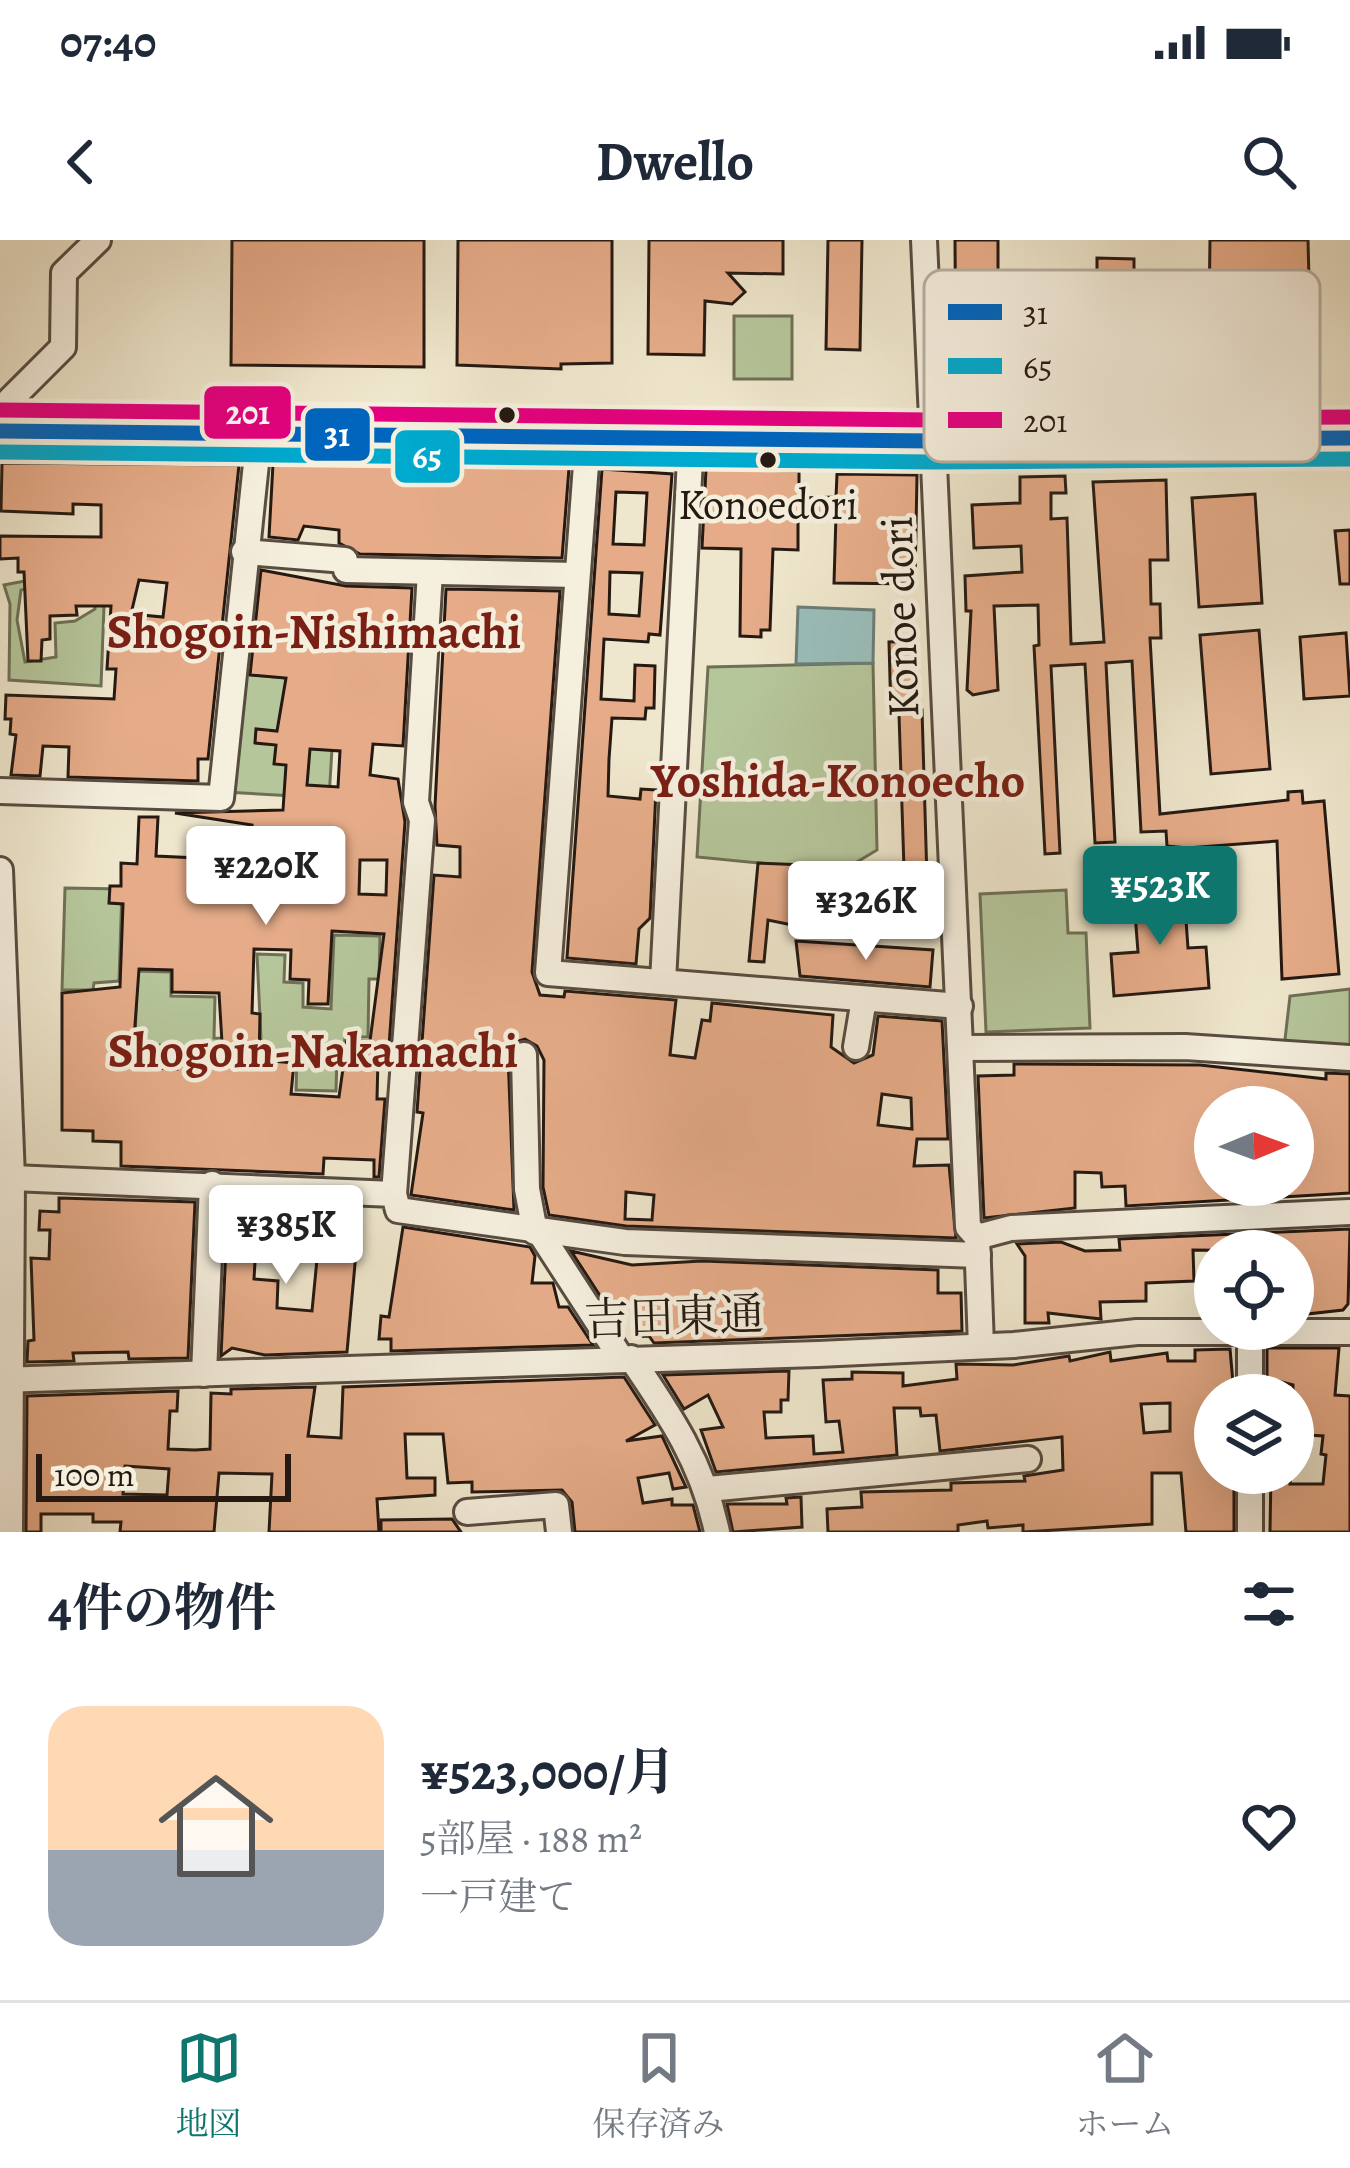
<!DOCTYPE html>
<html lang="ja">
<meta charset="utf-8">
<style>
:root{--surface:#fff;--page:#f6f6f7;--text:#1f2937;--muted:#747a83;--line:#e0e1e3;--accent:#0f766e}
body{margin:0;font-family:Alegreya,"Noto Serif JP",serif;background:var(--page);color:var(--text);height:100vh;display:flex;flex-direction:column;font-size:45px;white-space:nowrap}
*{box-sizing:border-box;margin:0}
p{font-size:39px;color:var(--muted)}
.icon{flex:none;width:66px;height:66px;fill:none;stroke:currentColor;stroke-width:2;stroke-linecap:round;stroke-linejoin:round}
.map{position:relative;height:1292px;overflow:hidden}
.side{display:flex;flex-direction:column;background:var(--surface);flex:1}
.side>*{flex:none}
.needle{width:78px;rotate:89deg}
.buttons{position:absolute;left:1194px;top:846px;display:grid;gap:24px}
.buttons a{display:grid;place-items:center;width:120px;height:120px;border-radius:50%;background:var(--surface);box-shadow:0 12px 48px #0002;font-size:60px}
.scale{position:absolute;left:36px;bottom:30px;width:255px;box-sizing:border-box;padding-left:12px;border:6px solid #251912;border-top:0;font-size:33px;line-height:42px;white-space:nowrap;color:#251912;-webkit-text-stroke:9px #f5efde;paint-order:stroke}
.price{position:absolute;translate:-50% -102px;padding:0 27px;border-radius:12px;background:#fff;color:#222;font-size:39px;line-height:78px;filter:drop-shadow(0 3px 6px #0008)}
.price::after{content:'';position:absolute;left:50%;top:72px;width:36px;height:27px;margin-left:-18px;background:inherit;clip-path:polygon(0 0,100% 0,50% 100%)}
.price.active{background:var(--accent);color:#fff}
ul{padding:0;list-style:none}
li{display:flex;align-items:center;gap:36px;height:300px;padding:0 48px}
li span{display:grid;place-items:center;flex:none;width:336px;height:240px;border-radius:36px;color:#555}
li>.icon{margin-inline-start:auto}
span .icon{width:144px;height:144px;fill:#fffc;stroke-width:1}
li b{font-size:51px}
h2{display:flex;justify-content:space-between;align-items:center;height:144px;padding:0 48px;font-size:51px}
.status{display:flex;justify-content:space-between;align-items:center;height:84px;padding:0 60px;background:var(--surface);direction:ltr}
.status svg{height:33px;fill:currentColor}
header{display:flex;justify-content:space-between;align-items:center;height:156px;padding:0 48px;background:var(--surface);font-size:54px;font-weight:700}
.menu{display:flex;justify-content:space-around;align-items:center;height:168px;border-top:3px solid var(--line);background:var(--surface);font-size:33px;color:var(--muted)}
.menu a{display:grid;justify-items:center;gap:6px}
.menu .active{color:var(--accent)}
.map>svg:first-child{display:block}
.green{fill:#b6c69b;stroke:#6e7056;stroke-width:3}
.water{fill:#9abfbc;stroke:#6b7d78;stroke-width:3}
.building{fill:#e6ac89;stroke:#251912;stroke-width:3;fill-rule:evenodd}
.lines{fill:none;stroke-linecap:round;stroke-linejoin:round}
.minor-casing{stroke:#584c41;stroke-width:30}
.major-casing{stroke:#251912;stroke-width:36}
.minor{stroke:#f5efde;stroke-width:24}
.major{stroke:#efe7cd;stroke-width:30}
.bus-1-casing{stroke:#f5efde;stroke-width:24}
.bus-2-casing{stroke:#f5efde;stroke-width:24}
.bus-3-casing{stroke:#f5efde;stroke-width:24}
.bus-1{stroke:#0065bd;stroke-width:15}
.bus-2{stroke:#00a9ce;stroke-width:15}
.bus-3{stroke:#e4007f;stroke-width:15}
.bus-dot{fill:#251912;stroke:#f5efde;stroke-width:4.5}
.labels{text-anchor:middle;stroke-width:9;stroke-linejoin:round;paint-order:stroke}
.bus-label{font-size:42px;fill:#251912;stroke:#f5efde}
.street-label{font-size:45px;fill:#251912;stroke:#f5efde}
.neighbourhood-label{font-size:48px;font-weight:bold;fill:#7a1f14;stroke:#f5efde}
.key{fill:#f5efde;stroke:#b7afa1;stroke-width:3}
.key-label{font-size:33px;fill:#251912}
.line-badge{stroke:#f5efde;stroke-width:4.5}
.badge-label{font-size:33px;text-anchor:middle;font-weight:bold;fill:#fff}
</style>
<div class="status"><b>07:40</b><svg viewBox="0 0 49 12"><path d="M0 12V9h3v3zM5 12V6h3v6zM10 12V3h3v9zM15 12V0h3v12zM26 1h20v11H26zM47 4h2v5h-2z"/></svg></div>
<header><svg class="icon" aria-label="back" viewBox="0 0 24 24"><path d="M15 5l-7 7 7 7"/></svg>Dwello<svg class="icon" aria-label="search" viewBox="0 0 24 24"><circle cx="10" cy="10" r="6"/><path d="M15 15l6 6"/></svg></header>
<div class="map">
<svg width="1350" height="1292" viewBox="0 0 1350 1292">
<rect width="100%" height="100%" fill="#efe7cd"/>
<filter id="stains"><feTurbulence type="fractalNoise" baseFrequency=".00167" numOctaves="4"/><feColorMatrix values="0 0 0 0 .2 0 0 0 0 .09 0 0 0 0 .02 0 0 0 .5 -.17"/></filter>
<radialGradient id="worn" r=".72"><stop offset=".6" stop-color="#630" stop-opacity="0"/><stop offset="1" stop-color="#630" stop-opacity=".3"/></radialGradient>
<!-- green -->
<g class="green">
<rect x="734" y="76" width="58" height="63"/>
<polygon points="35,339 34,348 21,350 17,380 25,422 56,417 55,383 75,381 95,369 94,360 104,366 101,446 9,440 10,364 4,345"/>
<polygon points="873,423 877,610 842,631 697,617 708,427"/>
<polygon points="234,433 336,443 329,558 225,552"/>
<polygon points="65,648 122,649 119,741 94,743 93,750 62,750"/>
<polygon points="1066,650 1068,693 1086,693 1090,788 986,792 980,654"/>
<polygon points="334,695 380,696 379,739 369,739 368,797 345,797 344,817 337,818 336,851 296,850 297,815 161,815 160,805 135,804 137,731 171,732 171,756 215,757 214,798 261,799 257,714 285,715 284,742 303,743 303,767 331,769"/>
<polygon points="1350,749 1350,813 1284,808 1290,756"/>
</g>
<!-- water -->
<polygon class="water" points="798,367 874,370 873,423 796,424"/>
<!-- building -->
<g class="building">
<polygon points="232,0 424,0 424,127 231,125"/>
<polygon points="458,0 612,0 612,123 561,124 561,129 457,125"/>
<polygon points="649,0 783,0 783,34 728,33 745,52 732,64 705,61 704,115 648,114"/>
<polygon points="828,0 862,0 860,110 826,109"/>
<polygon points="955,0 998,0 998,68 1048,68 1048,53 1097,53 1097,18 1134,19 1134,63 1198,63 1198,105 1264,105 1264,74 1209,72 1210,0 1308,0 1312,158 1208,158 1208,151 1168,151 1168,144 1152,144 1152,112 1119,112 1112,123 1075,123 1075,151 1023,151 1023,167 991,167 991,143 1017,143 1016,127 1048,127 1048,95 1006,96 1006,117 990,117 990,154 956,155"/>
<path d="M 2,223 L 239,225 L 208,519 L 198,519 L 198,541 L 68,537 L 69,507 L 43,506 L 40,536 L 11,535 L 16,495 L 10,494 L 11,479 L 5,479 L 6,455 L 114,459 L 116,429 L 107,429 L 111,366 L 76,366 L 77,375 L 50,376 L 50,399 L 42,400 L 41,421 L 28,421 L 24,332 L 18,332 L 18,318 L 0,319 L 0,296 L 101,297 L 101,265 L 73,264 L 73,274 L 1,271 ZM 139,340 L 167,343 L 163,377 L 131,374 Z"/>
<polygon points="273,224 569,228 562,318 360,314 339,303 339,290 304,286 298,300 269,297"/>
<path d="M 602,229 L 672,234 L 660,395 L 649,394 L 648,402 L 604,399 L 601,459 L 634,461 L 635,425 L 655,426 L 654,468 L 646,468 L 645,479 L 612,478 L 609,519 L 608,556 L 640,559 L 641,549 L 656,550 L 650,678 L 639,689 L 636,724 L 567,718 ZM 616,252 L 647,253 L 644,305 L 613,304 ZM 610,332 L 642,333 L 639,376 L 609,374 Z"/>
<polygon points="706,229 799,231 799,258 836,257 837,234 917,235 915,344 834,343 836,275 798,276 798,310 773,309 770,390 761,390 761,397 740,396 741,309 702,308"/>
<polygon points="1065,236 1066,253 1051,253 1051,279 1067,278 1071,404 1104,402 1093,242 1166,240 1168,320 1150,320 1151,364 1160,364 1161,398 1150,398 1160,574 1288,560 1288,552 1302,551 1303,563 1324,561 1339,734 1282,739 1277,601 1187,608 1167,606 1166,591 1141,592 1132,421 1106,423 1115,602 1095,603 1085,424 1051,426 1060,613 1045,614 1034,406 1039,405 1038,365 994,366 998,450 973,455 967,450 971,371 966,371 965,336 1022,332 1021,306 974,308 972,265 1020,263 1020,237"/>
<polygon points="1255,254 1262,363 1199,367 1192,258"/>
<polygon points="1350,290 1350,344 1340,344 1335,291"/>
<path d="M 261,330 L 346,346 L 412,348 L 403,506 L 373,504 L 370,535 L 398,539 L 405,582 L 388,820 L 378,819 L 377,859 L 385,859 L 379,937 L 374,937 L 374,920 L 324,918 L 323,934 L 121,926 L 121,902 L 93,901 L 93,891 L 62,890 L 62,753 L 120,747 L 123,664 L 109,663 L 110,646 L 121,646 L 121,623 L 137,624 L 139,577 L 158,577 L 156,616 L 219,619 L 219,629 L 252,630 L 252,585 L 175,573 L 283,570 L 286,525 L 274,524 L 276,505 L 255,503 L 256,489 L 277,491 L 286,438 L 250,435 ZM 310,509 L 340,511 L 338,547 L 307,545 ZM 360,620 L 387,620 L 386,655 L 359,654 ZM 332,691 L 384,694 L 370,801 L 347,800 L 339,857 L 291,854 L 294,823 L 259,820 L 260,774 L 252,773 L 254,709 L 291,710 L 290,739 L 309,740 L 308,764 L 328,764 ZM 139,729 L 172,730 L 172,752 L 219,753 L 223,819 L 177,820 L 177,829 L 132,827 Z"/>
<path d="M 446,349 L 560,351 L 532,732 L 540,755 L 564,757 L 565,751 L 676,760 L 670,815 L 695,818 L 702,780 L 710,781 L 712,763 L 833,775 L 831,807 L 854,823 L 873,815 L 878,776 L 942,781 L 948,899 L 917,899 L 914,926 L 949,925 L 956,998 L 626,986 L 549,975 L 543,947 L 544,820 L 537,806 L 525,799 L 515,802 L 508,815 L 514,970 L 411,955 L 423,873 L 417,872 L 434,635 L 460,637 L 460,607 L 437,605 L 435,566 ZM 882,854 L 911,858 L 912,889 L 878,885 ZM 626,952 L 654,955 L 652,980 L 625,979 Z"/>
<polygon points="1259,390 1270,529 1211,534 1200,395"/>
<polygon points="1346,393 1350,456 1304,459 1300,397"/>
<polygon points="914,401 916,470 922,470 928,673 886,673 886,683 797,686 768,680 764,722 749,721 758,623 904,629 899,474 891,475 889,402"/>
<polygon points="1155,645 1162,646 1163,653 1184,652 1188,708 1206,707 1209,748 1114,756 1111,714 1138,712 1133,647"/>
<polygon points="796,701 933,710 930,747 800,736"/>
<path d="M 1014,824 L 1200,825 L 1326,839 L 1326,833 L 1350,834 L 1350,953 L 1126,966 L 1125,946 L 1102,947 L 1101,933 L 1075,932 L 1075,968 L 984,978 L 978,836 L 1014,835 ZM 1215,867 L 1293,867 L 1293,945 L 1215,945 Z"/>
<polygon points="59,958 195,962 188,1118 129,1119 128,1112 73,1113 74,1121 27,1122 28,1101 34,1100 31,1018 49,1019 50,990 39,990 40,971 59,972"/>
<polygon points="228,964 284,966 283,1006 256,1004 254,1039 278,1041 277,1068 312,1071 318,1009 328,1010 331,968 360,969 347,1112 265,1115 232,1108 221,1116"/>
<polygon points="403,987 530,1007 535,1016 532,1043 553,1043 559,1067 568,1067 593,1105 391,1111 391,1099 379,1099 381,1076 389,1077"/>
<polygon points="1350,989 1348,1064 1343,1070 1298,1075 1294,1011 1193,1010 1194,1041 1146,1043 1146,1061 1100,1062 1101,1079 1048,1073 1049,1083 1025,1083 1025,1016 1017,1004 1061,1002 1085,1011 1120,1010 1119,999"/>
<polygon points="571,1011 632,1025 702,1021 938,1030 938,1053 961,1053 962,1091 654,1103 649,1096 635,1097 634,1064 608,1068"/>
<polygon points="1267,1108 1339,1108 1335,1155 1350,1156 1350,1292 1270,1292 1271,1233 1291,1233 1290,1244 1323,1244 1326,1215 1321,1214 1323,1196 1293,1194 1293,1145 1267,1138"/>
<path d="M 1230,1109 L 1234,1154 L 1215,1155 L 1215,1233 L 1234,1233 L 1234,1292 L 1186,1292 L 1181,1233 L 1152,1233 L 1152,1284 L 1023,1292 L 1023,1285 L 988,1288 L 987,1281 L 958,1285 L 958,1292 L 828,1292 L 827,1269 L 862,1267 L 861,1252 L 951,1250 L 951,1243 L 1025,1241 L 1024,1236 L 1063,1230 L 1062,1197 L 940,1211 L 936,1175 L 921,1176 L 920,1168 L 894,1168 L 897,1215 L 716,1232 L 701,1190 L 723,1187 L 708,1155 L 684,1169 L 663,1135 L 789,1131 L 788,1160 L 781,1160 L 781,1172 L 764,1172 L 766,1198 L 813,1196 L 814,1214 L 843,1212 L 839,1181 L 826,1182 L 823,1140 L 852,1139 L 852,1132 L 903,1133 L 903,1146 L 957,1139 L 956,1124 L 1013,1125 L 1069,1116 L 1070,1121 L 1110,1112 L 1111,1121 L 1167,1113 L 1168,1121 L 1195,1121 L 1195,1110 ZM 1170,1163 L 1170,1191 L 1144,1193 L 1141,1164 Z"/>
<path d="M 624,1137 L 655,1185 L 626,1201 L 662,1196 L 686,1247 L 673,1249 L 669,1233 L 638,1238 L 643,1263 L 672,1259 L 672,1265 L 693,1265 L 700,1292 L 575,1292 L 572,1262 L 562,1250 L 472,1252 L 472,1242 L 448,1243 L 443,1194 L 405,1194 L 407,1238 L 435,1238 L 435,1255 L 377,1259 L 379,1292 L 269,1292 L 272,1234 L 219,1233 L 214,1292 L 120,1292 L 121,1282 L 93,1282 L 93,1274 L 41,1274 L 41,1292 L 26,1292 L 27,1156 L 178,1151 L 177,1171 L 170,1171 L 168,1209 L 195,1210 L 210,1209 L 211,1153 L 231,1154 L 231,1149 L 315,1147 L 308,1196 L 341,1198 L 343,1147 ZM 125,1226 L 169,1229 L 167,1255 L 123,1254 Z"/>
<polygon points="801,1257 802,1287 733,1292 727,1264 787,1264 786,1258"/>
<polygon points="452,1279 461,1292 381,1292 381,1280"/>
</g>
<g class="lines">
<!-- minor casing -->
<g class="minor-casing">
<g id="minor">
<polyline points="924,0 968,987 977,997 981,1106"/>
<polyline points="6,164 63,107 64,33 98,0"/>
<polyline points="588,198 548,733 960,766"/>
<polyline points="244,312 345,320 346,330 576,335"/>
<polyline points="0,551 221,558 259,195"/>
<polyline points="0,630 12,938 10,1292"/>
<polyline points="663,742 691,199"/>
<polyline points="856,807 864,759"/>
<polyline points="962,808 1185,807 1350,818"/>
<polyline points="524,815 527,949 535,992"/>
<polyline points="12,938 394,954 398,970 625,1002 978,1015"/>
<polyline points="394,954 422,580 416,562 430,332"/>
<polyline points="540,993 621,1118"/>
<polyline points="977,997 1011,988 1350,972"/>
<path d="M 631,1118 C 670,1175 703,1224 717,1292"/>
<polyline points="204,1134 212,944"/>
<polyline points="0,1140 818,1114 1014,1105 1137,1092 1350,1092"/>
<polyline points="1250,1155 1250,1092"/>
<polyline points="708,1249 1028,1219"/>
<polyline points="467,1272 556,1265 559,1292"/>
<polyline points="1250,1292 1250,1233"/>
</g>
</g>
<!-- major casing -->
<g class="major-casing">
<polyline id="major" points="0,191 932,201 1350,198"/>
</g>
<!-- minor -->
<use href="#minor" class="minor"/>
<!-- major -->
<use href="#major" class="major"/>
<!-- bus-1 casing -->
<g class="bus-1-casing">
<polyline id="bus-1" points="0,191 932,201 1350,198"/>
</g>
<!-- bus-2 casing -->
<g class="bus-2-casing">
<polyline id="bus-2" points="0,212 932,222 1350,219"/>
</g>
<!-- bus-3 casing -->
<g class="bus-3-casing">
<polyline id="bus-3" points="0,170 932,180 1350,177"/>
</g>
<!-- bus-1 -->
<use href="#bus-1" class="bus-1"/>
<!-- bus-2 -->
<use href="#bus-2" class="bus-2"/>
<!-- bus-3 -->
<use href="#bus-3" class="bus-3"/>
</g>
<!-- markers -->
<g class="bus-dot">
<circle cx="507" cy="175" r="10"/>
<circle cx="768" cy="220" r="10"/>
</g>
<g class="labels">
<!-- bus labels -->
<g class="bus-label">
<text x="768" y="279">Konoedori</text>
</g>
<!-- street labels -->
<g class="street-label">
<text transform="translate(899 377) rotate(-92)" y="16">Konoe dori</text>
<text transform="translate(674 1076) rotate(-2)" y="16">吉田東通</text>
</g>
<!-- neighbourhood labels -->
<g class="neighbourhood-label">
<text x="314" y="408">Shogoin-Nishimachi</text>
<text x="838" y="557">Yoshida-Konoecho</text>
<text x="313" y="827">Shogoin-Nakamachi</text>
</g>
</g>
<!-- legend -->
<rect x="924" y="30" width="396" height="192" rx="18" class="key"/>
<rect x="948" y="64" width="54" height="16" fill="#0065bd"/>
<rect x="948" y="118" width="54" height="16" fill="#00a9ce"/>
<rect x="948" y="172" width="54" height="16" fill="#e4007f"/>
<g class="key-label">
<text x="1023" y="84">31</text>
<text x="1023" y="138">65</text>
<text x="1023" y="192">201</text>
</g>
<g class="line-badge">
<rect x="202" y="144" width="91" height="57" rx="12" fill="#e4007f"/>
<rect x="303" y="166" width="69" height="57" rx="12" fill="#0065bd"/>
<rect x="393" y="188" width="69" height="57" rx="12" fill="#00a9ce"/>
</g>
<g class="badge-label">
<text x="248" y="184">201</text>
<text x="337" y="206">31</text>
<text x="427" y="228">65</text>
</g>
<rect width="100%" height="100%" filter="url(#stains)"/>
<rect width="100%" height="100%" fill="url(#worn)"/>
</svg>
<div class="buttons">
<a><svg class="needle" viewBox="-14 -14 28 28"><path d="M0-13l5 13h-10z" fill="#e53935"/><path d="M0 13l5-13h-10z" fill="#747a83"/></svg></a>
<a><svg class="icon" aria-label="locate" viewBox="0 0 24 24"><circle cx="12" cy="12" r="6"/><path d="M12 2v4M12 18v4M2 12h4M18 12h4"/></svg></a>
<a><svg class="icon" aria-label="layers" viewBox="0 0 24 24"><path d="M12 4l9 5-9 5-9-5zM3 14l9 5 9-5"/></svg></a>
</div>
<div class="scale">100 m</div>
<b class="price" style="left:266px;top:688px">¥220K</b>
<b class="price active" style="left:1160px;top:708px">¥523K</b>
<b class="price" style="left:866px;top:723px">¥326K</b>
<b class="price" style="left:286px;top:1047px">¥385K</b>
</div>
<section class="side">
<h2>4件の物件<svg class="icon" aria-label="filters" viewBox="0 0 24 24"><path d="M4 7h16M4 17h16"/><circle cx="9" cy="7" r="2"/><circle cx="15" cy="17" r="2"/></svg></h2>
<ul>
<li><span style="background:linear-gradient(#ffd9b3 60%,#9aa5b1 0)"><svg class="icon" aria-label="home" viewBox="0 0 24 24"><path d="M3 11l9-7 9 7M6 9v11h12V9"/></svg></span><div><b>¥523,000/月</b><p>5部屋 · 188 m²</p><p>一戸建て</p></div><svg class="icon" aria-label="heart" viewBox="0 0 24 24"><path d="M12 20l-8-8c-3-5 5-10 8-4 3-6 11-1 8 4z"/></svg></li>
</ul>
</section>
<nav class="menu">
<a class="active"><svg class="icon" aria-label="map" viewBox="0 0 24 24"><path d="M3 6l6-2 6 2 6-2v14l-6 2-6-2-6 2zM9 4v14M15 6v14"/></svg>地図</a>
<a><svg class="icon" aria-label="saved" viewBox="0 0 24 24"><path d="M7 4h10v16l-5-4-5 4z"/></svg>保存済み</a>
<a><svg class="icon" aria-label="home" viewBox="0 0 24 24"><path d="M3 11l9-7 9 7M6 9v11h12V9"/></svg>ホーム</a>
</nav>
